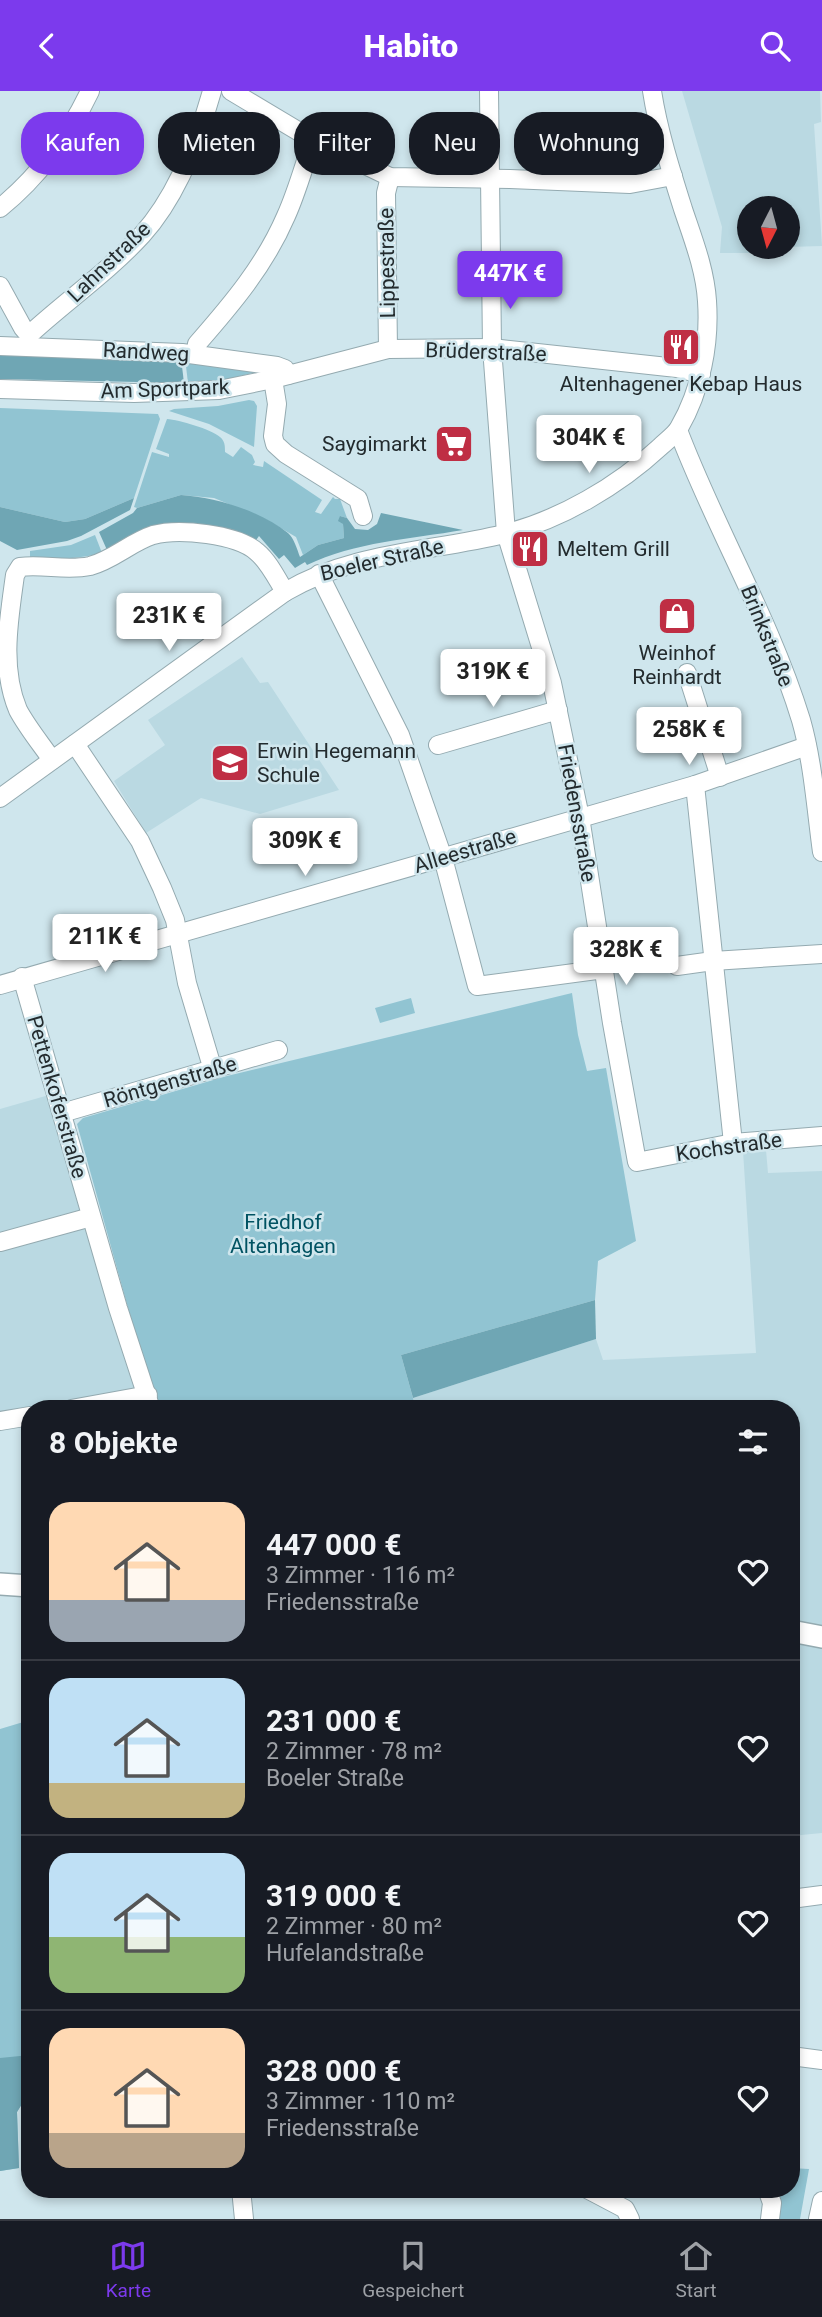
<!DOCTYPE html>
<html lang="de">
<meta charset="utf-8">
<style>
:root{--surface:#171b24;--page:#242831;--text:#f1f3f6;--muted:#9ea1a6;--line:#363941;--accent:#7c3aed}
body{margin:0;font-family:Roboto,sans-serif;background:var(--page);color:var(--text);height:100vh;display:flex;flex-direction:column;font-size:26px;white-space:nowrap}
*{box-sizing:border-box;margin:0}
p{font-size:23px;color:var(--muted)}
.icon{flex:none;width:38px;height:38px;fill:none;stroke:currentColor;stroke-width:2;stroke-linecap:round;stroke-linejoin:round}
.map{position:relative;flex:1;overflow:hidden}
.sheet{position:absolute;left:21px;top:1309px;width:779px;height:798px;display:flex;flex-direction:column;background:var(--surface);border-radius:28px;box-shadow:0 4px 10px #0003}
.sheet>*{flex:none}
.top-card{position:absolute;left:21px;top:21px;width:780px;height:63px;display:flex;gap:14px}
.needle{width:46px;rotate:186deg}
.fabs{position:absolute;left:737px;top:105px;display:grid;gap:14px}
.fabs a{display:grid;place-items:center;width:63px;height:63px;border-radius:50%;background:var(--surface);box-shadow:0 4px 10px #0003;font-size:35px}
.price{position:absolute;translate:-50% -60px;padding:0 16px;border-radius:7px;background:#fff;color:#222;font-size:23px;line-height:46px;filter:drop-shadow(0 2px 4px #0008)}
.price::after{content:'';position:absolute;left:50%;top:42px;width:21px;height:16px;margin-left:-10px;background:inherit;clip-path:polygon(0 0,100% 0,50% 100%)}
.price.selected{background:var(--accent);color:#fff}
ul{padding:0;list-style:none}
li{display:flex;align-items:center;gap:21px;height:175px;padding:0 28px}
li+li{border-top:2px solid var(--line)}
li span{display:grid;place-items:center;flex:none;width:196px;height:140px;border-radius:21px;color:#555}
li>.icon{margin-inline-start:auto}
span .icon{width:84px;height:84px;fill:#fffc;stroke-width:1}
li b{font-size:30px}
h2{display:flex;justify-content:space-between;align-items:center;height:84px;padding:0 28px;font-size:30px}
.pill{padding:0 24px;border-radius:28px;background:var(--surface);box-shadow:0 4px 10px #0003;font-size:24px;line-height:63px}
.pill.selected{background:var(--accent);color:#fff}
header{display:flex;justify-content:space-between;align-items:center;height:91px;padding:0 28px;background:var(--accent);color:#fff;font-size:32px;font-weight:800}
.tabs{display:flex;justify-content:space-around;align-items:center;height:98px;border-top:2px solid var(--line);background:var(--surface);font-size:19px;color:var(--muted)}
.tabs a{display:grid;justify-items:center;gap:4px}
.tabs .selected{color:var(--accent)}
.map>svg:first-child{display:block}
.built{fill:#bad9e2;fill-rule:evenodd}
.green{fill:#91c4d2}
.forest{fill:#6fa6b4}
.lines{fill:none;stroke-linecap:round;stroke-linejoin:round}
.minor-casing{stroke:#94aab0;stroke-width:20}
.major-casing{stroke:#94aab0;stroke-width:24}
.minor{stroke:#fff;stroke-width:18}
.major{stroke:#fff;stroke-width:21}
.labels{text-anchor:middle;stroke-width:5;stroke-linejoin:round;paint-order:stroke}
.street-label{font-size:21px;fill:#232b2e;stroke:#cfe6ed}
.poi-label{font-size:21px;fill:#232b2e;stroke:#cfe6ed}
.park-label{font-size:21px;fill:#005262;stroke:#cfe6ed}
</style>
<header><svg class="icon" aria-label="back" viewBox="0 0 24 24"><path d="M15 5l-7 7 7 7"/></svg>Habito<svg class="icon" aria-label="search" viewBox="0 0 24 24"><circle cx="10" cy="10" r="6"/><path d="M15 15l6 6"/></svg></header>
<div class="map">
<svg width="822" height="2128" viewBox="0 0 822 2128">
<rect width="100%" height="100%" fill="#cfe6ed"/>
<!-- built -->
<g class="built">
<path d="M 682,0 L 820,0 L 821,31 L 814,33 L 822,155 L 756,157 L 755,162 L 720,162 L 722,136 ZM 788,117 L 788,156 L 749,156 L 749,117 Z"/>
<polygon points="242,566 260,592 268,591 339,699 260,723 201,707 146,742 114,690 165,654 148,629"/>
<polygon points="49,1004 148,1304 71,1318 30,1318 0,1330 0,1018"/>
<polygon points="766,1059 768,1082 822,1080 822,1742 791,1745 791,1318 416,1318 413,1307 596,1248 603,1269 756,1262 743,1060"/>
</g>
<!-- green -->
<g class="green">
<polygon points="185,267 265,279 228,288 188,292"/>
<polygon points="249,309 254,310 257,315 254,356 209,333 169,320 174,318 218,315"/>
<polygon points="0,317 158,323 160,328 134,407 85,428 65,431 0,416"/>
<path d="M 167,328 C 179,329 211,338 220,346 C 225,350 225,355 225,361 L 233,366 L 241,356 L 252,364 L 255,371 L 253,374 L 263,376 L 264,370 L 322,409 L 315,421 L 321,423 L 333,406 L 335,408 L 340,408 L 347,427 L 340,425 L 343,433 L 344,447 L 318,454 L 303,464 L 296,446 L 267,429 L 214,407 L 181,404 L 137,417 L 134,416 L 152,361 L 169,366 L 169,363 L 156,358 Z"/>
<path d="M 95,444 L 102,462 C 77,468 55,469 30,467 L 30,460 L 71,454 Z"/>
<polygon points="572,902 578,944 587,980 606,977 636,1150 598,1170 595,1209 401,1264 416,1318 156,1318 77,1033 83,1027 227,985"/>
<polygon points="411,907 415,922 380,932 375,917"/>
<polygon points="30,1629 30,2000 17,2021 19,2077 0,2080 0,1638"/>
<polygon points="791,2077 809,2078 800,2128 778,2128 775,2098 791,2098"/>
</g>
<!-- forest -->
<g class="forest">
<polygon points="0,260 181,267 184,292 0,288"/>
<path d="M 181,404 C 215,406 261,420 288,442 C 294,447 297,458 300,466 L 318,454 L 344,447 L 343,433 L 338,430 L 340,425 L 347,427 L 355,438 L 368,439 L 377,433 L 381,422 L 463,439 C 411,448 355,451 307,474 L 305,471 L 295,477 L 284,464 L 279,468 L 259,445 L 254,452 L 204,439 L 107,459 L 99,441 L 133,422 L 137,417 Z"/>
<polygon points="134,407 130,419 81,445 67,450 17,459 0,450 0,416 65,431 85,428"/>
<polygon points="595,1209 596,1248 413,1307 401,1264"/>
<polygon points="30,1964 30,2000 17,2021 19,2077 0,2080 0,1967"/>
</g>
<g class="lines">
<!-- minor casing -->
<g class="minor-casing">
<g id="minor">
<polyline points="231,0 313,49 390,86 510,88 630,93 673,85"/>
<polyline points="489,0 492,257 506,442 552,592 580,726 612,932 637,1071 733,1052 822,1045"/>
<path d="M 0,117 C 38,86 69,44 90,0"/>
<polyline points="0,195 23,237 29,244"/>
<polyline points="0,255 182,262 277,275 285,278 288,284"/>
<path d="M 29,256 L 29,244 C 66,210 108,181 142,144 C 177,105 198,50 212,0"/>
<polyline points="388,258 386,102 390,86"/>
<path d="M 195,263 L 197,253 C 232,213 265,174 286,125 C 297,101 304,74 313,49"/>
<polyline points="273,288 277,313 273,345 275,353 286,363 358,408 363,425"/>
<polyline points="0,298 134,302 219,299 273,288 388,258 492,257 677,277 701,283"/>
<path d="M 678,339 C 715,437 770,528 801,629 C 813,671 816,717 822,761"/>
<polyline points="319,483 400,644 443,767 477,895 604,878"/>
<polyline points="687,582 720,686"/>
<polyline points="75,653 140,750 162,797 175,829 187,892 213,979"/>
<polyline points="438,654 558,619"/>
<path d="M 52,669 C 41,653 27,636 18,619 C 0,576 9,528 15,484 L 20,476 C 43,473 67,480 90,475 C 113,469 131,451 153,444 C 179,437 237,443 257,461 C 269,471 277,488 285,501"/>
<polyline points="695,694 733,1052"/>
<path d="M 0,707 L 285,501 C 352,461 430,461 504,443 C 560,429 618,395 660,356 C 666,350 675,344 679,337 C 701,299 710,253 707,210 C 705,178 693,148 683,118 C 671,80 658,39 652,0"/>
<polyline points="677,875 713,870 822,863"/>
<polyline points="22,886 118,1217 151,1318"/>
<polyline points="0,894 695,694 807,655"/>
<polyline points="62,1022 278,959"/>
<polyline points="0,1151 91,1126"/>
<polyline points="71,1318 148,1304"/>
<polyline points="0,1330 30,1325"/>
<polyline points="791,1808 822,1804"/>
<polyline points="791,1965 822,1969"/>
<polyline points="241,2098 244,2128"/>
<polyline points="587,2098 625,2118 630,2128"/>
<polyline points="767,2098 772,2112 770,2128"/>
<polyline points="818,2128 822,2110"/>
</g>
</g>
<!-- major casing -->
<g class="major-casing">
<g id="major">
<polyline points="0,1493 30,1495"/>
<polyline points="791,1540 822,1546"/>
</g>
</g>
<!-- minor -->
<use href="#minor" class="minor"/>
<!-- major -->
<use href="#major" class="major"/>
</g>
<!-- icons -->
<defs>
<g id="restaurant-square" transform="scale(2.0125)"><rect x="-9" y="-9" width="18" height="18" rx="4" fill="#bf2e44" stroke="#cfe6ed"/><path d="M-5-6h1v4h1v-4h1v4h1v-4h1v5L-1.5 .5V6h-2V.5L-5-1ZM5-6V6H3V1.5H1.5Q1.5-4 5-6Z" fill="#fff"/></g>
<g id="supermarket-square" transform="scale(2.0125)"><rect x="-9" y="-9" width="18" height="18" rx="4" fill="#bf2e44" stroke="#cfe6ed"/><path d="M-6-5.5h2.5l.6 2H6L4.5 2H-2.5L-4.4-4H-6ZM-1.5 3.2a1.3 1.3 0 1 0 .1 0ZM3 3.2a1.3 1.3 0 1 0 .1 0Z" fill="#fff"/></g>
<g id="shop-square" transform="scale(2.0125)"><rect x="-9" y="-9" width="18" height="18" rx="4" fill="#bf2e44" stroke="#cfe6ed"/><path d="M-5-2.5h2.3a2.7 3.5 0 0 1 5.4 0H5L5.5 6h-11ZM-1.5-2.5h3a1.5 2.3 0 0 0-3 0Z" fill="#fff"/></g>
<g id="school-square" transform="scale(2.0125)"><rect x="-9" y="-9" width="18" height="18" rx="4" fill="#bf2e44" stroke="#cfe6ed"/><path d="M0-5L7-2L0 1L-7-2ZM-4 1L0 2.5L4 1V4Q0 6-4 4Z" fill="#fff"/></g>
</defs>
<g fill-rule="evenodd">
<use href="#restaurant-square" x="681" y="256"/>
<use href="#supermarket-square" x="454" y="353"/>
<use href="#restaurant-square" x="530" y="458"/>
<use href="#shop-square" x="677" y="525"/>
<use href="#school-square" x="230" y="672"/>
</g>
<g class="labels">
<!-- street labels -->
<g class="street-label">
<text transform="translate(109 171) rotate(-44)" y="7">Lahnstraße</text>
<text transform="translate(387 172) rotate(-91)" y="7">Lippestraße</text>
<text transform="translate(146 261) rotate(3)" y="7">Randweg</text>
<text transform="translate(486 261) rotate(2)" y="7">Brüderstraße</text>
<text transform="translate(165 298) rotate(-2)" y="7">Am Sportpark</text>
<text transform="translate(382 469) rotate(-13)" y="7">Boeler Straße</text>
<text transform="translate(767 545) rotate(68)" y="7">Brinkstraße</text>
<text transform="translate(577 722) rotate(80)" y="7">Friedensstraße</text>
<text transform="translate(465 760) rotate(-17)" y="7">Alleestraße</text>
<text transform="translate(170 991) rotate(-16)" y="7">Röntgenstraße</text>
<text transform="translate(57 1006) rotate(74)" y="7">Pettenkoferstraße</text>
<text transform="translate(729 1056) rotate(-8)" y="7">Kochstraße</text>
</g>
<!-- poi labels -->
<g class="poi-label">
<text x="681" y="300">Altenhagener Kebap Haus</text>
<text x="427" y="360" text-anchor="end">Saygimarkt</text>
<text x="557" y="465" text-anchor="start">Meltem Grill</text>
<text x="677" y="569">Weinhof<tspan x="677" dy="24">Reinhardt</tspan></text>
<text x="257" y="667" text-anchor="start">Erwin Hegemann<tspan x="257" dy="24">Schule</tspan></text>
</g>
<!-- park labels -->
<g class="park-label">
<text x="283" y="1138">Friedhof<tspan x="283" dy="24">Altenhagen</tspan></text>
</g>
</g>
</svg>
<div class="fabs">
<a><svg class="needle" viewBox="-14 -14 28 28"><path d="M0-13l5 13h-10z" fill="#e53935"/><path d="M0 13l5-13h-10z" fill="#9ea1a6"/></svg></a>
</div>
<b class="price selected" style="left:510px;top:220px">447K €</b>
<b class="price" style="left:589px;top:384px">304K €</b>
<b class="price" style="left:169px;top:562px">231K €</b>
<b class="price" style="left:493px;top:618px">319K €</b>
<b class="price" style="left:689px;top:676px">258K €</b>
<b class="price" style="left:305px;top:787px">309K €</b>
<b class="price" style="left:105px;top:883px">211K €</b>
<b class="price" style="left:626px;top:896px">328K €</b>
<div class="top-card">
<a class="pill selected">Kaufen</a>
<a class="pill">Mieten</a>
<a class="pill">Filter</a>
<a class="pill">Neu</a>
<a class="pill">Wohnung</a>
</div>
<section class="sheet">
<h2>8 Objekte<svg class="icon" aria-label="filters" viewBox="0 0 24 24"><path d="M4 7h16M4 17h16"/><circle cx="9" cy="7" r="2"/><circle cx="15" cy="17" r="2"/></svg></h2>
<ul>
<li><span style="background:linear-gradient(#ffd9b3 70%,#9aa5b1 0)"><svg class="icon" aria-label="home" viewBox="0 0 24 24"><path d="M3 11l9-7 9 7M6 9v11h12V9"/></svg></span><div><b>447 000 €</b><p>3 Zimmer · 116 m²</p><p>Friedensstraße</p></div><svg class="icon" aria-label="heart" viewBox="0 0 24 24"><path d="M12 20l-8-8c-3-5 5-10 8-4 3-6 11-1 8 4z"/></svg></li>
<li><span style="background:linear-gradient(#bfe0f5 75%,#c2b280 0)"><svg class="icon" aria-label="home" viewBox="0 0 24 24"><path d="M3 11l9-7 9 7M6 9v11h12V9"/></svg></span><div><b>231 000 €</b><p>2 Zimmer · 78 m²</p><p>Boeler Straße</p></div><svg class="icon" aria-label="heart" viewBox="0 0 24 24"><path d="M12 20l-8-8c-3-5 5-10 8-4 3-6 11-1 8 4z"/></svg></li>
<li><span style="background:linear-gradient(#bfe0f5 60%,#8fb573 0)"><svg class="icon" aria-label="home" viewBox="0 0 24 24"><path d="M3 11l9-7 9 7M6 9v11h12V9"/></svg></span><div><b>319 000 €</b><p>2 Zimmer · 80 m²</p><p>Hufelandstraße</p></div><svg class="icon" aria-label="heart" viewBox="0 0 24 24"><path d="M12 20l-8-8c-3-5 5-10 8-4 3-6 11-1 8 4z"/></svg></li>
<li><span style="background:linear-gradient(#ffd9b3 75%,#b9a48a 0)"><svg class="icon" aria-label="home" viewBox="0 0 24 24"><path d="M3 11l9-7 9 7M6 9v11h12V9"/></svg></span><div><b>328 000 €</b><p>3 Zimmer · 110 m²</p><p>Friedensstraße</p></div><svg class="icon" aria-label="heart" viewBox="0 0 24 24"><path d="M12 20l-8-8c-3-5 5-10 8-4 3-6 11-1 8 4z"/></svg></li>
</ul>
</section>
</div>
<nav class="tabs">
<a class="selected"><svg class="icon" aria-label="map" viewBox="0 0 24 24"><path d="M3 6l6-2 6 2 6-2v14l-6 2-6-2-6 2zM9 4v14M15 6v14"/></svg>Karte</a>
<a><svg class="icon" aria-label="saved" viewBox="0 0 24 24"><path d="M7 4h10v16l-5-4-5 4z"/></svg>Gespeichert</a>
<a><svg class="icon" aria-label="home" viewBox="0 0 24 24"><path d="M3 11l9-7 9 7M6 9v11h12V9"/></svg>Start</a>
</nav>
